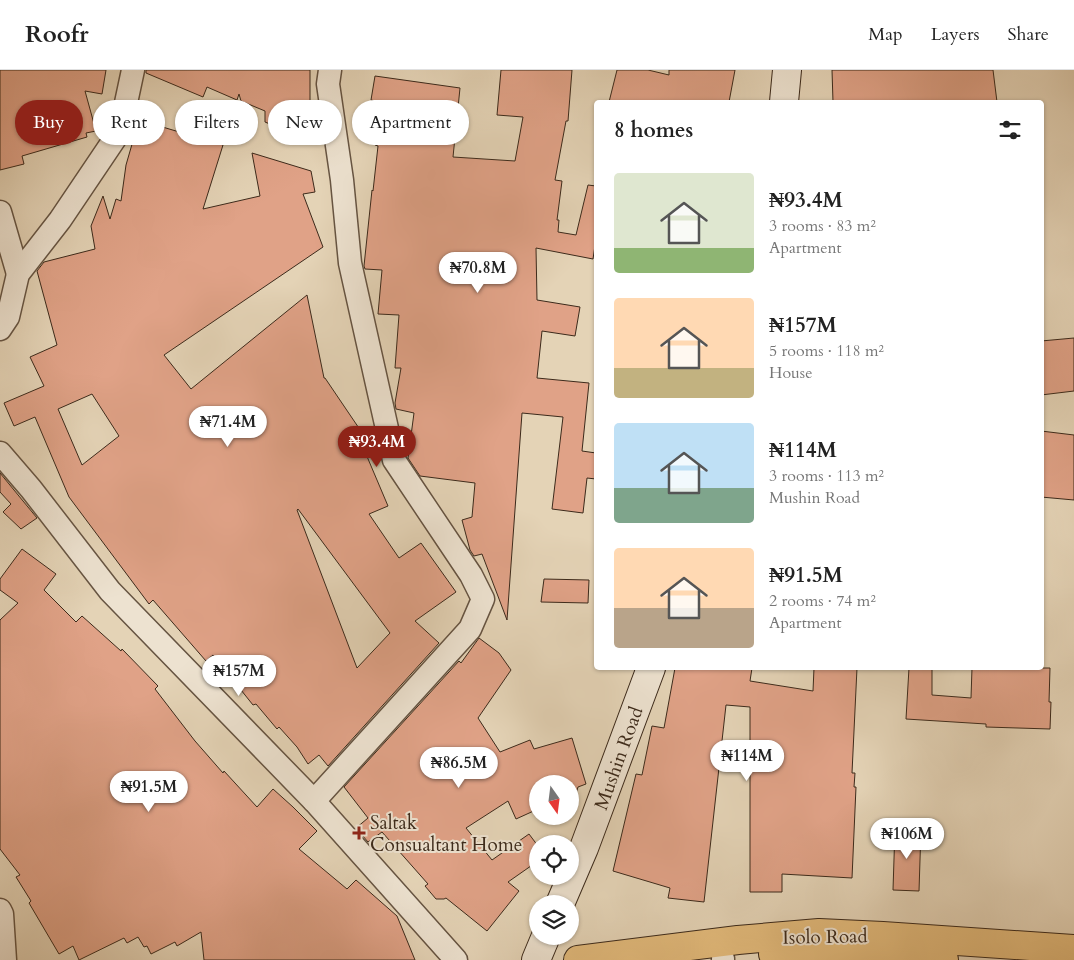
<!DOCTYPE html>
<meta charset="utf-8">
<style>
:root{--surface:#fff;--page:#f2f2f2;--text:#222;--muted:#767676;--line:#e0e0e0;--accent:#8f2418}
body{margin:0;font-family:Cardo,serif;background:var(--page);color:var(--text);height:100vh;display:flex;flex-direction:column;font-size:19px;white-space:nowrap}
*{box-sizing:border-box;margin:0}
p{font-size:16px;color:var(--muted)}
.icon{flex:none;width:28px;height:28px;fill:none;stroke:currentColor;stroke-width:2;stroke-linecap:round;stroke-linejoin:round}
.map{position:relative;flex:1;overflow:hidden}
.side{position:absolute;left:594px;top:30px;width:450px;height:570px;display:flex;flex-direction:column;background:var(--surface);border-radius:5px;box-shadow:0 1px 4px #0004}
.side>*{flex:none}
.guide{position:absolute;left:15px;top:30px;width:475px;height:45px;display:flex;gap:10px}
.needle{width:32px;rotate:166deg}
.controls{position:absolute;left:529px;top:705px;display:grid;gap:10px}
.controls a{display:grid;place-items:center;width:50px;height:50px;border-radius:50%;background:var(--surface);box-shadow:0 1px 4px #0004;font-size:25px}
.price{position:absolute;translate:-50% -42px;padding:0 11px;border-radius:18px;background:#fff;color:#222;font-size:16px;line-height:32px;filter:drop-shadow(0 1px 2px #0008)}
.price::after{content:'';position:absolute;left:50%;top:30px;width:15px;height:11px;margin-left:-8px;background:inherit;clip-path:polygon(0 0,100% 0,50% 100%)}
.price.selected{background:var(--accent);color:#fff}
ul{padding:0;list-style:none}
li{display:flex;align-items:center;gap:15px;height:125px;padding:0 20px}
li span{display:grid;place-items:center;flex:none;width:140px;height:100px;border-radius:5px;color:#555}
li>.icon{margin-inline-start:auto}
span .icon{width:60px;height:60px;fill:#fffc;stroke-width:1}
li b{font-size:21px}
h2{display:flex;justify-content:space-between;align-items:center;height:60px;padding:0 20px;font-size:21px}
.pill{padding:0 18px;border-radius:22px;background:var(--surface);box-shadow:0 1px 4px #0004;font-size:18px;line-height:45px}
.pill.selected{background:var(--accent);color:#fff}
header{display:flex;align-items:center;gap:30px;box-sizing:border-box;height:70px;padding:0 25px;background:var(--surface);border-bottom:1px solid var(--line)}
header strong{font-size:24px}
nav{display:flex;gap:28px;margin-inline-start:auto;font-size:18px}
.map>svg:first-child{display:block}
.building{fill:#e0a287;stroke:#3c2a1b;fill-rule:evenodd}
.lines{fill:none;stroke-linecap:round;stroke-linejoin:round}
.street-casing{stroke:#665442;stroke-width:25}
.secondary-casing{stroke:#3c2a1b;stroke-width:30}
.primary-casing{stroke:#3c2a1b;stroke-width:30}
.street{stroke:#ede2d0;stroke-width:22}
.secondary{stroke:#ede2d0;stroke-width:28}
.primary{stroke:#e2ba7b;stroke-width:28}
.poi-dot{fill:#8f2418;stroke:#ede2d0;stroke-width:2}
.labels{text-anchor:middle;stroke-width:4;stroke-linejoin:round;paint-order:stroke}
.street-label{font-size:19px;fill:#3c2a1b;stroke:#ede2d0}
.poi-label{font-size:19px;fill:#3c2a1b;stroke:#ede2d0;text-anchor:start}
</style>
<header>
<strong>Roofr</strong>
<nav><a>Map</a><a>Layers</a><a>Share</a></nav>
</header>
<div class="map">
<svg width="1074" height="890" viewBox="0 0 1074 890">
<rect width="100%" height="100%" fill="#e4d3b6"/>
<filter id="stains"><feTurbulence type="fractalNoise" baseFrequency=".004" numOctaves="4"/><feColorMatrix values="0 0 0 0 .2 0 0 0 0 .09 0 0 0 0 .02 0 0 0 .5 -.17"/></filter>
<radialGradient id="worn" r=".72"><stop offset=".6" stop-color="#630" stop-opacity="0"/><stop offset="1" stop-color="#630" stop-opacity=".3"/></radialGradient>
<!-- building -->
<g class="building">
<polygon points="0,0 106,0 102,24 85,21 96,61 86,63 87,67 22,86 24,94 0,100"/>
<polygon points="146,0 310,0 310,40 298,40 304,68 265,52 265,41 241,31 239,24 237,30 207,17 203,27 146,3"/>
<polygon points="501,0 572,0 568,51 566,51 555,110 562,111 557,150 559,150 558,162 576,165 588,115 596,116 596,169 593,189 536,178 537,230 580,237 575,266 542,261 537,308 589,313 582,381 596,383 596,409 587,408 583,443 552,439 563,347 522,343 507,550 482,484 474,486 470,480 462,450 472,447 475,413 420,406 408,388 414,343 396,339 395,333 401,298 395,298 399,245 378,244 382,200 365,199 364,196 372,120 373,121 378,76 375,75 380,32 371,30 375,6 460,18 453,87 515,91 523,47 497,45"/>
<polygon points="617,0 648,0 669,5 669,0 735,0 729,32 609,32"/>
<polygon points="832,0 993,0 997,32 833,32"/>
<path d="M 139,50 L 223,75 L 203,139 L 260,126 L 252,83 L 311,101 L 315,122 L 303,124 L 323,177 L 164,285 L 191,319 L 307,225 L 324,308 L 325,308 L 369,373 L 363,377 L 388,436 L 369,444 L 399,488 L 421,473 L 456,522 L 415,551 L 439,573 L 328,696 L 319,685 L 308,694 L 297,677 L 279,657 L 277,659 L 256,634 L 253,635 L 213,585 L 206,591 L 153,530 L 149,534 L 69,427 L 35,347 L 14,356 L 4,333 L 44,316 L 30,287 L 57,275 L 37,201 L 44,192 L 95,179 L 91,156 L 103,126 L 110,149 L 116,129 L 121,131 L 126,95 ZM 92,324 L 119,366 L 82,395 L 58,339 ZM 298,439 L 390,563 L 357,598 L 297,440 Z"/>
<polygon points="1074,268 1074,321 1041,325 1041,271"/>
<polygon points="1041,361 1074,365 1074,430 1041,427"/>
<polygon points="0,403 37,448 21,459 3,442 11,434 0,422"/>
<polygon points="22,479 56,504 44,520 76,552 82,546 121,581 122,579 158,616 155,619 195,671 223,703 224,701 257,737 273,719 293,737 317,761 299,779 347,819 356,810 397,846 415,890 204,890 201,862 177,876 175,872 151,884 147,876 144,877 138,867 127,873 124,868 79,890 73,876 59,884 29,833 31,831 16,807 20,805 0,779 0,550 18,533 0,520 0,509"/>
<polygon points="544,509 589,510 588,533 541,532"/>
<polygon points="479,568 499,583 511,600 478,648 500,682 530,670 534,679 572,668 586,714 578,717 572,737 570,736 570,714 538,714 538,739 516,749 508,731 466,758 492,790 529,764 538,776 538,791 508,812 519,821 487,861 446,828 444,829 436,829 425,816 428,814 382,762 368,772 356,758 368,748 344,717 459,591 461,593"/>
<polygon points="675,598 752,598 750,611 813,621 814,598 857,598 852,703 855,703 854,717 856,717 852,808 782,804 782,822 750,822 750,637 726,635 704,832 668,828 670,818 613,801 636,704 642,705 652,656 664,658"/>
<polygon points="909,598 932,598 932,625 971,628 972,598 1050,598 1049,632 1051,632 1050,659 986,657 986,654 906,649"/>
<polygon points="895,758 921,759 919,821 893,820"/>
</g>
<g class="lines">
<!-- street casing -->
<g class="street-casing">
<g id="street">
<polyline points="0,142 18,204"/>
<polyline points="0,259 8,247 18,204 60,150 120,61 133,0"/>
<polyline points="0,383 31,419 110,521 314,731 456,890"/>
<polyline points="314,731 470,559 483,529 471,505 394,390 350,193 342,110 328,14 330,0"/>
<polyline points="0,840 2,844 5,890"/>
<polyline points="723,889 723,890"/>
</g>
</g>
<!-- secondary casing -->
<g class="secondary-casing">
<g id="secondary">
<polyline points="784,32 787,0"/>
<polyline points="560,834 584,778 651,598"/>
<polyline points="536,890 546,866"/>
</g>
</g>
<!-- primary casing -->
<g class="primary-casing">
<g id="primary">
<polyline points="773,884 849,882 944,890"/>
<polyline points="578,890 738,870 819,863 883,866 1074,879"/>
</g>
</g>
<!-- street -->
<use href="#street" class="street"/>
<!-- secondary -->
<use href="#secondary" class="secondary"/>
<!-- primary -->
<use href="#primary" class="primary"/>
</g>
<!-- markers -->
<path class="poi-dot" d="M356.5 755.5h5v5h5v5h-5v5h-5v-5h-5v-5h5z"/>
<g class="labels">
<!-- street labels -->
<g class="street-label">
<text transform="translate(618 688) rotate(-70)" y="7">Mushin Road</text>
<text transform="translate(825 866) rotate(-1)" y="7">Isolo Road</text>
</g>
<!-- poi labels -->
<g class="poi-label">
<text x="370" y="759">Saltak<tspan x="370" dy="22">Consualtant Home</tspan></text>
</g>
</g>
<rect width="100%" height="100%" filter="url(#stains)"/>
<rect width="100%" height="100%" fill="url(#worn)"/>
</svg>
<div class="controls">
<a><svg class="needle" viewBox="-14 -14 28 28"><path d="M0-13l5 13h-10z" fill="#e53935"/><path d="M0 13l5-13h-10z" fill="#767676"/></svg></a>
<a><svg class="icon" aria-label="locate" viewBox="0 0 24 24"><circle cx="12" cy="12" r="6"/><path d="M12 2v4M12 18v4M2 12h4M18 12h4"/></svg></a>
<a><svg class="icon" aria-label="layers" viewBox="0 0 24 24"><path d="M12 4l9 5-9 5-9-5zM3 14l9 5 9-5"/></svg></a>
</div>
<b class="price" style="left:478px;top:224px">₦70.8M</b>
<b class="price" style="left:228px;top:378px">₦71.4M</b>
<b class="price selected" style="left:377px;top:398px">₦93.4M</b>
<b class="price" style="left:239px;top:627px">₦157M</b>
<b class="price" style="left:747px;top:712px">₦114M</b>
<b class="price" style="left:459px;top:719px">₦86.5M</b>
<b class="price" style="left:149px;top:743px">₦91.5M</b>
<b class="price" style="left:907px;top:790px">₦106M</b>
<div class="guide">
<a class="pill selected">Buy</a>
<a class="pill">Rent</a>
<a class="pill">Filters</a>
<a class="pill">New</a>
<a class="pill">Apartment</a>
</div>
<section class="side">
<h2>8 homes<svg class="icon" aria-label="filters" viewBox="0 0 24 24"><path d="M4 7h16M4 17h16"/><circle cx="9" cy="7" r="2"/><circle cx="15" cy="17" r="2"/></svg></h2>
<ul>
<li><span style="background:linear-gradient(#dfe7d0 75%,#8fb573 0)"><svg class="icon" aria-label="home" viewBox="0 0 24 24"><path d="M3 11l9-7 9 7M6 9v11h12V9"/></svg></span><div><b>₦93.4M</b><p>3 rooms · 83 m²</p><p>Apartment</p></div></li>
<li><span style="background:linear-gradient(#ffd9b3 70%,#c2b280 0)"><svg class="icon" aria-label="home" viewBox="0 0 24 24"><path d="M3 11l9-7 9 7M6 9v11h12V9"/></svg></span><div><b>₦157M</b><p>5 rooms · 118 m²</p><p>House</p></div></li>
<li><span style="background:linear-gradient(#bfe0f5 65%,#7fa58c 0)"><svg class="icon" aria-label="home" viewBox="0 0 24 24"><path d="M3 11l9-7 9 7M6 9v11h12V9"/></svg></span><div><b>₦114M</b><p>3 rooms · 113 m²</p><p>Mushin Road</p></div></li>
<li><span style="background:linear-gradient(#ffd9b3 60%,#b9a48a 0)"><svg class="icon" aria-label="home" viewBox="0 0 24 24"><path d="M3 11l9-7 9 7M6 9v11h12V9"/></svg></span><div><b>₦91.5M</b><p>2 rooms · 74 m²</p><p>Apartment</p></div></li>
</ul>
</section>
</div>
